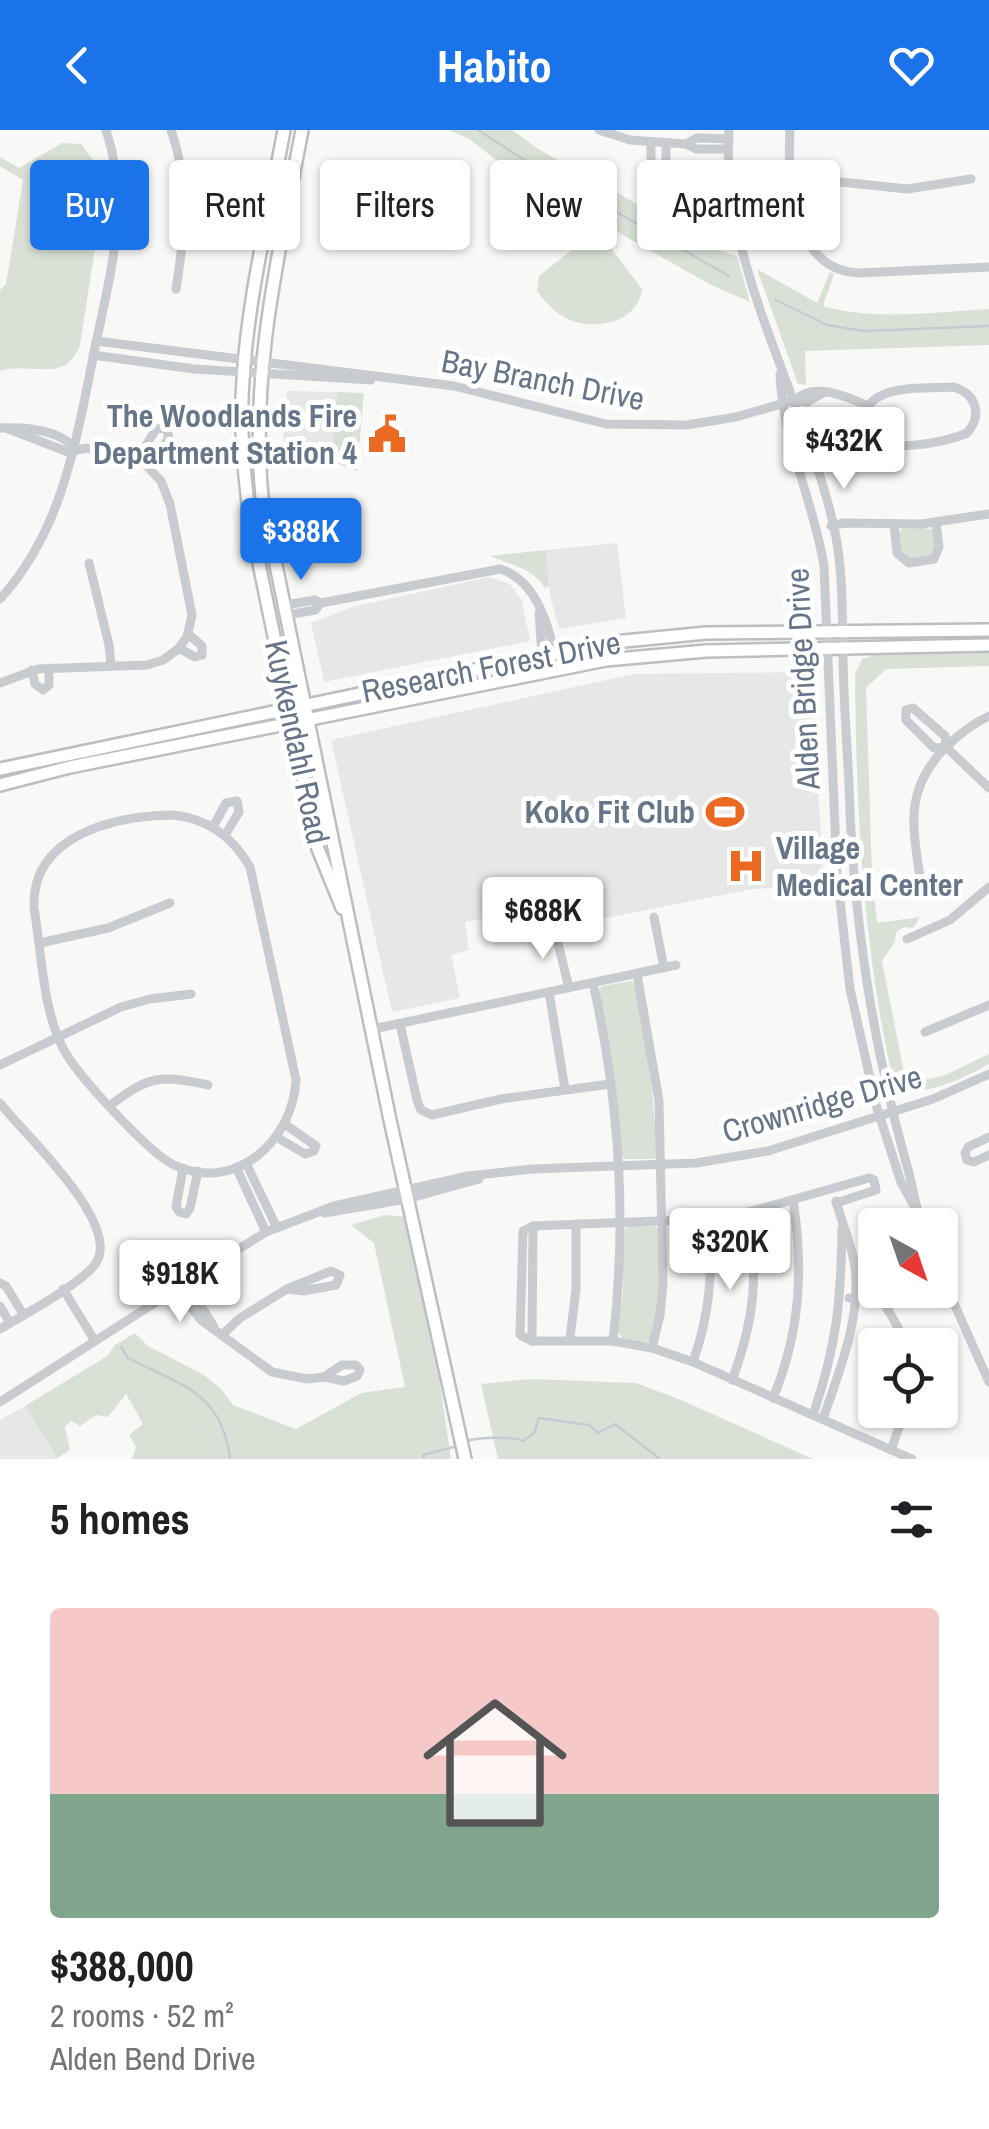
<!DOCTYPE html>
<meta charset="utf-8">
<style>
:root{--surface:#fff;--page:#f6f6f6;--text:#202124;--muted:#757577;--accent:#1a73e8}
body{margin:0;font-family:"Archivo Narrow",sans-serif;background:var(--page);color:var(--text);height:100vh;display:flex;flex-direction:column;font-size:38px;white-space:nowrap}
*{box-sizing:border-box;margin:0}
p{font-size:32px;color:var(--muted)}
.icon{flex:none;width:55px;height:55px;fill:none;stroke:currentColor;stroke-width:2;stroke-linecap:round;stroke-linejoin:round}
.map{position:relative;height:1329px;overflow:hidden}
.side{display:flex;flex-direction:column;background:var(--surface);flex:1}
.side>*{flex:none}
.banner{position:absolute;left:30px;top:30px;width:930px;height:90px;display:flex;gap:20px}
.needle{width:65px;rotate:140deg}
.tools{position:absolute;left:858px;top:1078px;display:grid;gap:20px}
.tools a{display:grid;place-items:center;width:100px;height:100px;border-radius:10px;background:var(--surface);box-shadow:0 2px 8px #0004;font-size:50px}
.price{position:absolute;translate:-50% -85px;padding:0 22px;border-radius:10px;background:#fff;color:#222;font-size:32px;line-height:65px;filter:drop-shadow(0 2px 5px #0008)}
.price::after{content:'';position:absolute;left:50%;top:60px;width:30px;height:22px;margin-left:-15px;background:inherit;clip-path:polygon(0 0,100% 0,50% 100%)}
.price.active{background:var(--accent);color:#fff}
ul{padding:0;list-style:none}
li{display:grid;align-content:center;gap:20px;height:530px;padding:0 50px}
li span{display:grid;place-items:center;height:310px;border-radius:10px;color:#555}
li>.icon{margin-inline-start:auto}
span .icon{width:180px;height:180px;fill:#fffc;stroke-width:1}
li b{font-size:42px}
h2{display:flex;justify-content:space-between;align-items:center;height:120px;padding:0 50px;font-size:42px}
.tag{padding:0 35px;border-radius:10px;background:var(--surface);box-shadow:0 2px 8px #0004;font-size:35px;line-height:90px}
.tag.active{background:var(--accent);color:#fff}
header{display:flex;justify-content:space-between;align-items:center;height:130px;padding:0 50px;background:var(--accent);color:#fff;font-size:45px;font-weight:700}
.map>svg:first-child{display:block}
.built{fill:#e6e7e7}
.green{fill:#d9e1d6}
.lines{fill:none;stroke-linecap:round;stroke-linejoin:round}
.stream{stroke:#c3ccd1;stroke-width:2.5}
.major-casing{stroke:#bbbec2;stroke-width:16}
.minor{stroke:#c8cbcf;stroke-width:9}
.major{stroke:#fff;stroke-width:11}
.labels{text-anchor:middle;stroke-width:10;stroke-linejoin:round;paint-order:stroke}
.street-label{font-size:32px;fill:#667588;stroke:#fff}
.poi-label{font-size:32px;font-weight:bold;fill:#667588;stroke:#fff;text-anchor:end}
</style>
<header><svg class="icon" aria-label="back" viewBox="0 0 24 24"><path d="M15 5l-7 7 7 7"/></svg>Habito<svg class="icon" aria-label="heart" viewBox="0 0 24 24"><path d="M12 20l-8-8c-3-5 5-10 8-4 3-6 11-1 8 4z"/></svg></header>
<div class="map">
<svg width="989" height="1329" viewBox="0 0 989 1329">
<rect width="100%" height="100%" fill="#f8f8f6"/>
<!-- built -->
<g class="built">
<polygon points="287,261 337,262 331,331 285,339 283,304"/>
<polygon points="617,413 626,488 559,499 550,465 546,420"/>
<polygon points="489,447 510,454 522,471 530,511 324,552 311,493 352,477"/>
<polygon points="811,542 824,755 753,759 606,788 584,789 544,777 465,792 469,820 451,825 460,868 392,882 331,610 634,544"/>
<polygon points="25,1276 57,1328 58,1329 0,1329 0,1290"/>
</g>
<!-- green -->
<g class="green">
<polygon points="449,0 512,0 538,19 666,90 678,92 713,110 716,119 737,126 750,172 711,155 512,42 469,9"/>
<path d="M 62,13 L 81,14 L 96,34 L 102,73 L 80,215 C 65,255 32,231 0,241 L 0,160 L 6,154 L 23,50 L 0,36 L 0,27 L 19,38 Z"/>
<path d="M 592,104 L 601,105 L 642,159 C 638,193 593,202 566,188 C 554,182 545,172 537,161 L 539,146 Z"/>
<path d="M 757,139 L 817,173 L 830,142 L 834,144 L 823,176 C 876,191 934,182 989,179 L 989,215 L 805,221 L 806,255 L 798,254 Z"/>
<polygon points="337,262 364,263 357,341 331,331"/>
<polygon points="904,397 933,399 936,419 932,427 909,430 900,421 898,403"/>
<path d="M 546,420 L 549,456 L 545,458 C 531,437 511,435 490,426 Z"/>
<path d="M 989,521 L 989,536 L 886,539 L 866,558 L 872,744 L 877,793 L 920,787 L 913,798 L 904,797 L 896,802 L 895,812 L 882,831 L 906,953 L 943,946 L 989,924 L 989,934 C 962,949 934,962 903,962 L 894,955 C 863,819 856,683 855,544 L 862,529 L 881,523 Z"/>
<polygon points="632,851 636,855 649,927 658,1027 654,1029 624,1029 621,1025 613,936 598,861 602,856"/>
<polygon points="385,1085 406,1087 437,1234 451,1329 132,1329 136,1317 129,1305 143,1294 126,1264 108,1287 96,1285 80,1296 71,1291 65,1297 70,1320 57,1328 25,1276 107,1226 115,1215 135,1203 148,1216 204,1245 222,1260 233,1275 296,1299 361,1263 405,1257 374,1113 351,1095"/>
<polygon points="628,1096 655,1096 661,1103 660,1164 651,1210 646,1212 622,1208 618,1202 623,1159 623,1102"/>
<polygon points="531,1249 636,1253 681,1270 813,1329 498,1329 481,1254"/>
</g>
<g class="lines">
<!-- stream -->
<g class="stream">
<polyline points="478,0 518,26 729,146"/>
<polyline points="776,170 827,195 864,201 989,196"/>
<path d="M 121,1217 L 128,1228 C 181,1255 222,1262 230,1329"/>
<path d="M 464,1312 C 475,1307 512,1306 523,1311 L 534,1303 L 539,1288 L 589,1295 L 598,1303 L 615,1294 L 660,1329"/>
<polyline points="424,1329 423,1325 457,1316"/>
</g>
<!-- major casing -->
<g class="major-casing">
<g id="major">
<path d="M 284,0 C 269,83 248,166 243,250 C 239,298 244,347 251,395 L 318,719 L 342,778"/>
<path d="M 302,0 C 279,123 250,241 262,367 L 390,990 L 465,1329"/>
<polyline points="0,639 604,513 706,503 989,500"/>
<polyline points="0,655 70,637 606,530 706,521 989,515"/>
</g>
</g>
<!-- minor -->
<g class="minor">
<path d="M 171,0 C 190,54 185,103 176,159"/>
<polyline points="599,0 630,10 686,14 696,19 728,19"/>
<path d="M 729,0 C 719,135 810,276 836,407 C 843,445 842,482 843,520 C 843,565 847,611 849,656 C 853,786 872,912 907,1036 C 913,1056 915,1076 922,1095"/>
<path d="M 790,0 C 787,52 792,140 859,143 L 989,137"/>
<polyline points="651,13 651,31 659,37 666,31 666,13"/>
<polyline points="686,14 697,8 729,9"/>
<polyline points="793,60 841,52 907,59 971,49"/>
<path d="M 96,211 L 454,256 L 606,294 L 687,295 L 736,287 L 795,270 C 814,252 846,266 868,276"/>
<polyline points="93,225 194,239 371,250"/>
<path d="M 780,244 C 782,309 814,372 824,436 L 837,744 L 850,859 L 876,975 L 901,1052 L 914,1076"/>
<path d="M 954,257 C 976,264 983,285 967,303 C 944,313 883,325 866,304 C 852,251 923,259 954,257 Z"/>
<polyline points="795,270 807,272 823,263"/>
<path d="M 0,298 C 24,297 57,299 75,318"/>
<polyline points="137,330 156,299 166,298 169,307 151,338"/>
<polyline points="894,394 897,423 909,433 934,429 939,417 936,393"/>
<polyline points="831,396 844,393 921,394 989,384"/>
<polyline points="89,433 109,515 111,535"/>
<path d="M 0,469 C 62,401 75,315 93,228 C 108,151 132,77 106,0"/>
<polyline points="283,480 293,484 315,480 321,473"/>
<path d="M 284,480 L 291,474 L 315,470 L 321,473 L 500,439 C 534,449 547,490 554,521"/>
<polyline points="539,483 542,523"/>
<polyline points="179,518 195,527 202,525 202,516 188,504"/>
<polyline points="32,540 35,554 43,560 49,555 49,538"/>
<polyline points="0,553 38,539 147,535 163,530 178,519 187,507 192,485 170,374 161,351 144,333 123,325 86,318 68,322 6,298"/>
<polygon points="913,578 945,606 946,617 934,618 906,590 906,580"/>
<polyline points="946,617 989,658"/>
<path d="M 173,685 C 208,689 232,706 250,737 L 296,950 C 293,1010 236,1064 174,1035 C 150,1024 77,945 64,920 C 42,879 42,823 34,778 C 31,705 114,686 173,685 Z"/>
<polyline points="213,697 226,673 237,671 239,682 225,705"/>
<path d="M 921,755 C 914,701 902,663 944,619 C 958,605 971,594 989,586"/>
<polyline points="654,787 664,838"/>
<polyline points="554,797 569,858"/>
<polyline points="907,809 950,790 989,757"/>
<polyline points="40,813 108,798 170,773"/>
<polyline points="637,844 659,971 663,1155 660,1185 652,1218"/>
<path d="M 593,853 C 619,969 627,1092 613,1211"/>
<polyline points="549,862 565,959"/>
<polyline points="400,894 417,970 421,980 432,985 501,969 610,954"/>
<polyline points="373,899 676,835"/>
<polyline points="925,902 989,875"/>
<polyline points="0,935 121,877 150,869 191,864"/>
<path d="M 0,973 C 23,1003 122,1093 96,1133 C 83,1153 23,1185 0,1199"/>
<path d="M 111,975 C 148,945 163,945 208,955"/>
<polyline points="989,1007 968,1017 965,1023 967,1030 974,1032 989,1025"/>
<polyline points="278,1008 305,1024 314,1021 316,1016 286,995"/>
<polyline points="246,1033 277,1098"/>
<polyline points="236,1037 266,1102"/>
<polyline points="183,1038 176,1077 179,1082 186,1084 190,1078 198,1041"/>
<polyline points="324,1083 407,1069 479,1049"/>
<polyline points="533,1096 707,1089 749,1082 869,1048 874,1050 876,1060 836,1073"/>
<polygon points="331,1141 340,1145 336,1155 303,1161 287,1159"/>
<polyline points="940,1142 989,1252"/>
<polyline points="186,1152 214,1197"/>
<polyline points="0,1153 6,1156 23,1184"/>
<polyline points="176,1158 201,1190 272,1242 307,1249 324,1247 344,1251 357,1246 360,1240 356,1235 342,1235 324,1247"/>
<polyline points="63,1159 95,1211"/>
<polyline points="849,1168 884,1173 908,1215"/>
<polyline points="0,1176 10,1193"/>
<polyline points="222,1205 240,1188 287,1159"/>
<polyline points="570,1208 576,1159 576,1094"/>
<polyline points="532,1211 613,1211 652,1218 693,1232 912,1329"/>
<polyline points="532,1211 520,1205 523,1101 533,1096"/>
<polyline points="532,1211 533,1096"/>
<path d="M 693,1232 C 710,1183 714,1140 707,1089"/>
<path d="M 732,1250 C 755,1190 758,1145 749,1082"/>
<path d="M 773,1268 C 800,1203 804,1139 793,1070"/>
<polyline points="0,1272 245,1115 266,1102 334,1076 468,1046 532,1039 696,1033 768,1021 933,969 989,944"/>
<path d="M 813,1285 C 837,1214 841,1172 842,1098"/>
<path d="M 823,1289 C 840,1239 863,1184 854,1131 C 850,1110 841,1091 836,1071"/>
<polyline points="891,1320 905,1280"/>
</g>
<!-- major -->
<use href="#major" class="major"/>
</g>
<!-- icons -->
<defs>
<g id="civic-bare" transform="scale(3)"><path d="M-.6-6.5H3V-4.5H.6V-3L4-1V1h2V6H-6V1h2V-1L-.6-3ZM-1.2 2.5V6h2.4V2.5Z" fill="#eb6a23" stroke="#fff" stroke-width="2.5" paint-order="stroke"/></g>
<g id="stadium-bare" transform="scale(3)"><path d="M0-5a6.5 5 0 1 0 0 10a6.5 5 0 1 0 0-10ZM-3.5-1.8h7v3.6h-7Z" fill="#eb6a23" stroke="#fff" stroke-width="2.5" paint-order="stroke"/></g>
<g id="hospital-bare" transform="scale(3)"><path d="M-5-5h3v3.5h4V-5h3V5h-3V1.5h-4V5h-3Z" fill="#eb6a23" stroke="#fff" stroke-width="2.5" paint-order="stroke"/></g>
</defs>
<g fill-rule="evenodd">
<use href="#civic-bare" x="387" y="304"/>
<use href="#stadium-bare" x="725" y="682"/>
<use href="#hospital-bare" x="746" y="736"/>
</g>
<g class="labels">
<!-- street labels -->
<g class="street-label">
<text transform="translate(543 250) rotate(11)" y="11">Bay Branch Drive</text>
<text transform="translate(491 537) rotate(-11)" y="11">Research Forest Drive</text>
<text transform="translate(803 549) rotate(-93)" y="11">Alden Bridge Drive</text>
<text transform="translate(297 612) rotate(78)" y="11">Kuykendahl Road</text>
<text transform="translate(822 974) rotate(-16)" y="11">Crownridge Drive</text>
</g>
<!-- poi labels -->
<g class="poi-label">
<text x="357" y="297">The Woodlands Fire<tspan x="357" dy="37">Department Station 4</tspan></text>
<text x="695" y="693">Koko Fit Club</text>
<text x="776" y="729" text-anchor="start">Village<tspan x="776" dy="37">Medical Center</tspan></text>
</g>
</g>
</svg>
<div class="tools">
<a><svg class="needle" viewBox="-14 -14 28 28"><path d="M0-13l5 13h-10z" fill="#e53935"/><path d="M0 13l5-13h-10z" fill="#757577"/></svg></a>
<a><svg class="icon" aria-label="locate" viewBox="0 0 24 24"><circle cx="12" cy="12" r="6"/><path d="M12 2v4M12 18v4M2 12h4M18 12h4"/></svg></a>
</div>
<b class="price" style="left:844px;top:362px">$432K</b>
<b class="price active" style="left:301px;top:453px">$388K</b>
<b class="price" style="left:543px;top:832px">$688K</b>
<b class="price" style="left:730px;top:1163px">$320K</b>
<b class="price" style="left:180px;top:1195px">$918K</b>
<div class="banner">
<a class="tag active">Buy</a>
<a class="tag">Rent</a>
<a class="tag">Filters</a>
<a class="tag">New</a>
<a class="tag">Apartment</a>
</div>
</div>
<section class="side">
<h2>5 homes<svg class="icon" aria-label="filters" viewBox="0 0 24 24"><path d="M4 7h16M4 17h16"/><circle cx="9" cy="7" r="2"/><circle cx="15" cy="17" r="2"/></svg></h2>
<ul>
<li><span style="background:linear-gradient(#f6c9c9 60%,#7fa58c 0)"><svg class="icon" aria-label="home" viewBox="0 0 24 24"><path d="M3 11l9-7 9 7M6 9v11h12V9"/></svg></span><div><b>$388,000</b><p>2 rooms · 52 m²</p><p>Alden Bend Drive</p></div></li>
</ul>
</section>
